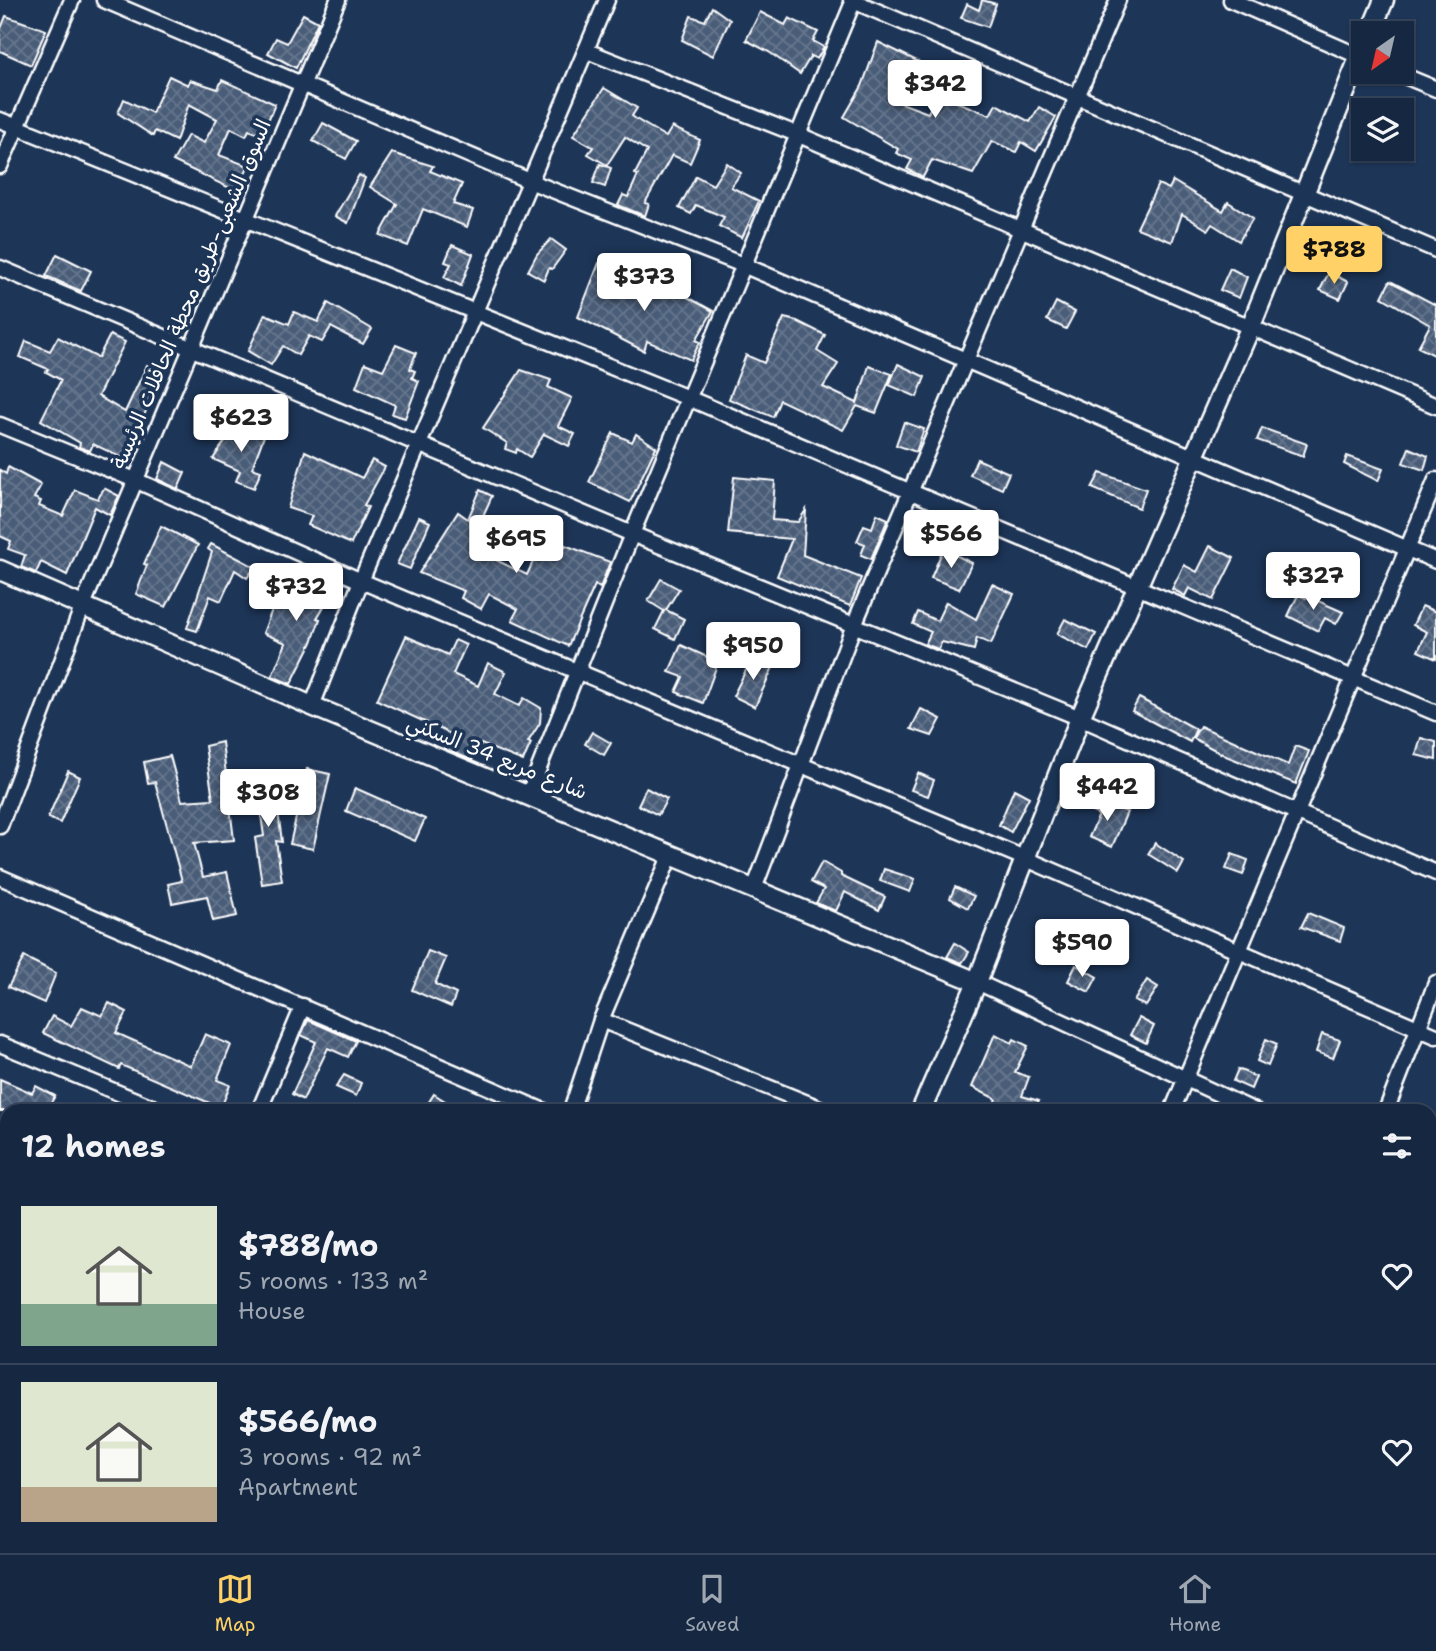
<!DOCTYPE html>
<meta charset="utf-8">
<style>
:root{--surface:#162841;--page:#23344c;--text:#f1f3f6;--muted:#9ea6b1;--line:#35445a;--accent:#ffd166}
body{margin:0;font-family:"Shantell Sans","Playpen Sans Arabic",sans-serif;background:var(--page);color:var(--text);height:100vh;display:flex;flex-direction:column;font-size:26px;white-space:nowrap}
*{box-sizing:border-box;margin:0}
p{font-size:23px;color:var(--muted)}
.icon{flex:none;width:38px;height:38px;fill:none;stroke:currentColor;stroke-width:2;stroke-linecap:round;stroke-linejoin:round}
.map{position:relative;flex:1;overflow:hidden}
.sheet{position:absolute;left:0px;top:1104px;width:1437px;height:450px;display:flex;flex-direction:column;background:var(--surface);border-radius:21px 21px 0 0;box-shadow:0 2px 5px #0004,0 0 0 2px var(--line)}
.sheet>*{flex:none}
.needle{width:46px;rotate:214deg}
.tools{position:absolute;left:1351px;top:21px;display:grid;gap:14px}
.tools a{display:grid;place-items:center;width:63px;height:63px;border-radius:0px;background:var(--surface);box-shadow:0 2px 5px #0004,0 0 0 2px var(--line);font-size:35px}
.price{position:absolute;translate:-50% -60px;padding:0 16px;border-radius:7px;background:#fff;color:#222;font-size:23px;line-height:46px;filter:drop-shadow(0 2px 4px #0008)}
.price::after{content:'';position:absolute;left:50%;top:42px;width:21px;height:16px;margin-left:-10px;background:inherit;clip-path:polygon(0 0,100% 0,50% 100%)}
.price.active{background:var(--accent);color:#111}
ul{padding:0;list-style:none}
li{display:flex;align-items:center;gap:21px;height:175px;padding:0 21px}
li+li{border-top:2px solid var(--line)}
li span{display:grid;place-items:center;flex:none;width:196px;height:140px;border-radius:0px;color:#555}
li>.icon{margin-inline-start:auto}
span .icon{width:84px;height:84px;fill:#fffc;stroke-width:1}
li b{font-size:30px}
h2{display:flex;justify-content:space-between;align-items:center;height:84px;padding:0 21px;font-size:30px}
.menu{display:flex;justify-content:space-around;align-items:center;height:98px;border-top:2px solid var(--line);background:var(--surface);font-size:19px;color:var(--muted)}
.menu a{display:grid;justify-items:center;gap:4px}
.menu .active{color:var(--accent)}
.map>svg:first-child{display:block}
.building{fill:url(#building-cross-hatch);stroke:#fff;stroke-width:2}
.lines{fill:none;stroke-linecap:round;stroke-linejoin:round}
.minor-casing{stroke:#fff;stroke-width:19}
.tertiary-casing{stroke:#fff;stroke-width:23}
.minor{stroke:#1d3557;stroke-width:14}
.tertiary{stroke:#1d3557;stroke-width:18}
.labels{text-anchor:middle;stroke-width:7;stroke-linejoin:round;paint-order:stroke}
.street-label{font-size:21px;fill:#fff;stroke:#1d3557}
</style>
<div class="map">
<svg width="1436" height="1553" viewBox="0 0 1436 1553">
<defs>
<pattern id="building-cross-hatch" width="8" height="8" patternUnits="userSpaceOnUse" patternTransform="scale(1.75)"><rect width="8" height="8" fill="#4a5d79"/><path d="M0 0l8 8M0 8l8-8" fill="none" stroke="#65758d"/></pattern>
</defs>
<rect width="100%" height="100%" fill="#1d3557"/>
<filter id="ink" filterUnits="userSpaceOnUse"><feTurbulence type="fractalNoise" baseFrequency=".0143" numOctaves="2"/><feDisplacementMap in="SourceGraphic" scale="14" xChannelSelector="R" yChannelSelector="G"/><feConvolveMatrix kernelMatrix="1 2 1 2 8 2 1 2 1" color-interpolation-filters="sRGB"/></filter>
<g filter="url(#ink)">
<!-- building -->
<g class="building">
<polygon points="982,0 996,4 988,27 961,18 967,4 979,10"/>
<polygon points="712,7 730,20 713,56 682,40 691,16 705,21"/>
<polygon points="760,12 785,25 789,18 818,32 813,41 824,47 817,59 811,56 800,74 769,52 746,40"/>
<polygon points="303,14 318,22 296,68 268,53 276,38 287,43"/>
<polygon points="6,16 46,30 31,65 0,51 0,31"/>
<polygon points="878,42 921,63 901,103 928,113 937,94 990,115 996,104 1030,122 1039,107 1056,117 1036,151 1021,142 1016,152 992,141 973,174 932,160 923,177 907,169 912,160 896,153 898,149 844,117 862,86"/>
<polygon points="169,76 188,85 190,80 218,89 222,80 275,104 262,135 249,130 246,136 231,128 219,155 248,166 238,192 173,161 188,135 204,143 217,119 189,104 176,141 155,131 153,136 118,113 124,99 152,113"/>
<polygon points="604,88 637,108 632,116 636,119 666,137 672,127 700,140 690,163 672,155 645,203 649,204 645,216 618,205 623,195 628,197 638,175 635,174 647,151 625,137 607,165 588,154 593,147 573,136"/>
<polygon points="323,123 356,141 346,159 313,141"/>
<polygon points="392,153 433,166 430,171 462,184 453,204 473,210 467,227 423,209 408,246 380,235 397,204 370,187"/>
<polygon points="727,163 741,173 731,187 759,201 742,238 719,226 724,217 696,205 691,214 679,208 696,176 713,185"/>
<polygon points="600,164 611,168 605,187 593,183"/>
<polygon points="359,175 365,178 348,223 335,216"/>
<polygon points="1173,181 1223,211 1228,202 1253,218 1239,241 1212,224 1208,230 1182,214 1172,242 1137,228 1158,184 1169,189"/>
<polygon points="551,239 566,250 552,269 549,268 544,280 528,271 537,254"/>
<polygon points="452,245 473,254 461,286 444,277 451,264 445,262"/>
<polygon points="57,254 91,271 81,291 46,276"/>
<polygon points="599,263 658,288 660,282 713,311 696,340 700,342 691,360 647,341 644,351 578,317"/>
<polygon points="1230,268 1247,277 1239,298 1220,290"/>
<polygon points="1329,272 1348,282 1340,299 1320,290"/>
<polygon points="1390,281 1436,305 1436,356 1418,347 1430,325 1382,297"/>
<polygon points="1056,302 1075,312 1066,329 1047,320"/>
<polygon points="328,303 372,329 363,344 331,327 322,342 309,336 298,355 283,346 271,365 248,351 265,314 289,324 294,312 318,322"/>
<polygon points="784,318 797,321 825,335 817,351 838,364 823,387 857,403 869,366 892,374 876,413 857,406 843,430 780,400 773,417 729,399 746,355 764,363"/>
<polygon points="110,335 125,342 98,396 125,412 147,365 163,372 125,459 93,444 90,451 79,447 80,443 41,420 61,380 46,372 48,369 20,357 26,341 50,351 58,337 98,358"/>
<polygon points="396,345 416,353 410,369 415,371 412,378 419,381 405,418 392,414 395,405 356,387 365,363 383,370"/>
<polygon points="898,364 925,377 917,397 889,385"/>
<polygon points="521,370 551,380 548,387 572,398 558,426 575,434 569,446 544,434 530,457 517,449 516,453 505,449 507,443 483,428"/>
<polygon points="904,422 924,429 916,452 896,445"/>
<polygon points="231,424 264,436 252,468 261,471 254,488 236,481 240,471 213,459 227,438"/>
<polygon points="1262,428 1307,444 1303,456 1257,440"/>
<polygon points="613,433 632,442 636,434 656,447 630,502 589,482"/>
<polygon points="1409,448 1428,456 1424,470 1403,463"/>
<polygon points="305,451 362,478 372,460 385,467 364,505 368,507 351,544 308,525 312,516 288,508"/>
<polygon points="1347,456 1383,469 1378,481 1344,464"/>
<polygon points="977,459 1009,473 1002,489 970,475"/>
<polygon points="164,462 185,473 178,489 157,479"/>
<polygon points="8,467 41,485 34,498 41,501 39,506 63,516 75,490 98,499 104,488 119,496 110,515 95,507 67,575 41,562 36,573 21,567 25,555 8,549 11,541 0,536 0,470 6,474"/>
<polygon points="1100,473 1146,489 1139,508 1092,488"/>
<polygon points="734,477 775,481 772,520 798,522 806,510 803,555 861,578 850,606 777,576 792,539 728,533"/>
<polygon points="480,490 492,496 482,518 505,528 494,559 527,575 541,544 561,553 565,545 610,562 600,588 595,585 568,646 512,620 518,609 489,594 481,609 461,598 464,591 419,573 458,512 468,519"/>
<polygon points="877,514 888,519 871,559 861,555 865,544 857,541 864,525 872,528"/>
<polygon points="419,517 430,522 410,569 397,564"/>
<polygon points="161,526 198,545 166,607 136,594 147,565 144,564"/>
<polygon points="211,544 255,567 247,578 235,570 221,601 210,596 197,631 187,628 212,552 208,549"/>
<polygon points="1210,546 1234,558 1213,600 1189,588 1185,596 1172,589 1184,565 1197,572"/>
<polygon points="943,549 972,563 959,589 931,578"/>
<polygon points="314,578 334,590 317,618 320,619 312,642 291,684 272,676 286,643 263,633 284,579 308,588"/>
<polygon points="661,579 679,589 666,610 684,619 675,639 655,629 664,611 648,601"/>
<polygon points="992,584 1014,594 991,644 977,638 974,650 942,642 938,649 925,644 931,632 913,624 918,612 937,621 946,602 976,619"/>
<polygon points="1298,595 1306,598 1307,596 1343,612 1336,624 1325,618 1318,631 1288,616"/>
<polygon points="1422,606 1436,612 1436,659 1418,651 1427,632 1413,625"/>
<polygon points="1065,619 1096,634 1088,650 1057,634"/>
<polygon points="406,636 448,655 455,640 466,645 453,674 478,686 488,663 506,672 495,694 519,706 524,698 541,708 540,723 528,742 531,743 523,761 481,744 472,760 449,751 444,748 451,734 377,700"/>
<polygon points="681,645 718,662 703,703 676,692 683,677 669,672"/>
<polygon points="752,658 773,667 755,707 733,696"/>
<polygon points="1139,698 1196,729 1190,742 1132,711"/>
<polygon points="921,709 941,719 932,736 911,729"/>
<polygon points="1200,726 1288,765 1295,746 1309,751 1296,784 1226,756 1193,738"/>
<polygon points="592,732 611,743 604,755 585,744"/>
<polygon points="1421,738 1436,742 1436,760 1416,755"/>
<polygon points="222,742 234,840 194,843 203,877 227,872 237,916 213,921 207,896 172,903 168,884 182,881 155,782 148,783 144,762 170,756 182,801 213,799 205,746"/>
<polygon points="307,769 330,774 313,849 290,844"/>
<polygon points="68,771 80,777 60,823 48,818"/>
<polygon points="273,773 282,842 276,841 282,881 262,884 255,838 264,836 257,787 253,788 252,776"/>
<polygon points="918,773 934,780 928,796 911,790"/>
<polygon points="355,788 425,819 415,841 346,811"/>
<polygon points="646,788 667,799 658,815 638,805"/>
<polygon points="1014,789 1029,797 1011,832 999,825"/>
<polygon points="1095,799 1127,812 1112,847 1089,837 1099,815 1090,811"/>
<polygon points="1155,843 1184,862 1178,873 1148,854"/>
<polygon points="1232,854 1248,860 1243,875 1226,869"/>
<polygon points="822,862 841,873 841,876 885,897 879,910 845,892 836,911 816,903 824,889 811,882"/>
<polygon points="884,869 915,879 910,892 880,881"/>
<polygon points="955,887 974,896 968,908 950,898"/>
<polygon points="1308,913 1344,928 1340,941 1301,927"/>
<polygon points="1067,931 1084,942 1077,957 1058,946"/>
<polygon points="955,943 969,952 962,963 947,957"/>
<polygon points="428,951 446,958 435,984 456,994 451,1007 412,990"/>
<polygon points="24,957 56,973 44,1003 8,987"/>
<polygon points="1076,965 1097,977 1089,992 1068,981"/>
<polygon points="1147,980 1158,987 1146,1006 1134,1001"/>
<polygon points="109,1003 127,1012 116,1033 191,1066 205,1034 231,1045 217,1080 230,1085 221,1108 121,1065 119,1069 43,1033 52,1016 71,1026 82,1007 102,1016"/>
<polygon points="1139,1018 1154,1026 1146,1043 1130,1035"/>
<polygon points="308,1020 356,1041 348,1057 328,1048 303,1100 292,1094 316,1042 301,1035"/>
<polygon points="995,1034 1012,1043 1014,1039 1028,1046 1015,1072 1029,1077 1022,1096 1039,1101 1035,1111 991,1111 996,1099 972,1087"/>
<polygon points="1322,1034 1340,1040 1333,1058 1316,1052"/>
<polygon points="1266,1039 1277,1044 1268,1066 1257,1061"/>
<polygon points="1238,1069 1256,1077 1251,1089 1233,1081"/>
<polygon points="344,1075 361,1083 356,1096 336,1087"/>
<polygon points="0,1079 32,1093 36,1086 55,1096 46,1111 0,1111"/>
<polygon points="434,1094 461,1111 437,1111 427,1105"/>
</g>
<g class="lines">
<!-- minor casing -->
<g class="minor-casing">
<g id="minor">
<polyline points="104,0 532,182 743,265 1436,561"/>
<polyline points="851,0 1436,250"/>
<polyline points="1231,0 1363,58"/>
<polyline points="587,51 799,135 1436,406"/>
<polyline points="1395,72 1436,89"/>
<polyline points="0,120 688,398 1436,713"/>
<polyline points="0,166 72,0"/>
<polyline points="0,268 632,534 1080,718 1436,873"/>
<polyline points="0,425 135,480 361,581 1024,858 1436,1036"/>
<polyline points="312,706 361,581 607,0"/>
<polyline points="529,793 632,534 854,0"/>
<polyline points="0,826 83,605 338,0"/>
<polyline points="0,877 544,1111"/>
<polyline points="754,889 854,625 1118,0"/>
<polyline points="977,982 1255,1111"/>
<polyline points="601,1020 827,1111"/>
<polyline points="0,1044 162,1111"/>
<polyline points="259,1111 303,1006"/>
<polyline points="571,1111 601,1020 671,854"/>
<polyline points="1172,1111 1436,480"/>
<polyline points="1386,1111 1436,983"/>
<polyline points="0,1179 7,1182"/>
<polyline points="1430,1186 1436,1189"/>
<polyline points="0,1324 7,1327"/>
<polyline points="1430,1346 1436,1349"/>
<polyline points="0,1467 7,1470"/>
<polyline points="1430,1480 1436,1464"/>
<polyline points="1430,1492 1436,1495"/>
<polyline points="190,1547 205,1553"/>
<polyline points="526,1547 540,1553"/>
<polyline points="1204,1547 1218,1553"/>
<polyline points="73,1553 76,1547"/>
<polyline points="373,1553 376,1547"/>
<polyline points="985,1553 988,1547"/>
<polyline points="1398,1553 1401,1547"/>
</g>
</g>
<!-- tertiary casing -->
<g class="tertiary-casing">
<g id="tertiary">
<polyline points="1370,33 1384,0"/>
<polyline points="0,570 312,706 977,982"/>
<polyline points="921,1111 977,982 1080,718 1251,326 1363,48"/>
<polyline points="786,1547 801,1553"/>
<polyline points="736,1553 738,1547"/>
</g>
</g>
<!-- minor -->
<use href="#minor" class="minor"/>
<!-- tertiary -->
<use href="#tertiary" class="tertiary"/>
</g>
</g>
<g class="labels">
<!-- street labels -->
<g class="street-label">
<text transform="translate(191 294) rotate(-67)" y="7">السوق الشعبى-طريق محطة الحافلات الرئيسة</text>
<text transform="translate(497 757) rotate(22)" y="7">شارع مربع 34 السكني</text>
</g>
</g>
</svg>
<div class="tools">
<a><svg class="needle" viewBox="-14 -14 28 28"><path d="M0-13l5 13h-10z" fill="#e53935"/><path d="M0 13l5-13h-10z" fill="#9ea6b1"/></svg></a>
<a><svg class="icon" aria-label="layers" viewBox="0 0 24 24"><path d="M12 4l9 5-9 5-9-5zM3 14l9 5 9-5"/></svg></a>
</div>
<b class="price" style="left:935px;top:120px">$342</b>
<b class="price active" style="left:1334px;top:286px">$788</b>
<b class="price" style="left:644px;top:313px">$373</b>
<b class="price" style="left:241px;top:454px">$623</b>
<b class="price" style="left:951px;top:570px">$566</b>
<b class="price" style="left:516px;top:575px">$695</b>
<b class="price" style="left:1313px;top:612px">$327</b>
<b class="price" style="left:296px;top:623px">$732</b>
<b class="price" style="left:753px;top:682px">$950</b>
<b class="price" style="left:1107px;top:823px">$442</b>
<b class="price" style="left:268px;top:829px">$308</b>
<b class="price" style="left:1082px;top:979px">$590</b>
<section class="sheet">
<h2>12 homes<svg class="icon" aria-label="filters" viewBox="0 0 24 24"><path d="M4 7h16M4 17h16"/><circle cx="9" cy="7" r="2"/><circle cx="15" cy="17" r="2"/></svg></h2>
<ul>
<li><span style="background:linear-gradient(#dfe7d0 70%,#7fa58c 0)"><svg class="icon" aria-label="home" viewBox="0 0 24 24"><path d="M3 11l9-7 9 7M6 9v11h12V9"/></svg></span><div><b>$788/mo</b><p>5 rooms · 133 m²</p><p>House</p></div><svg class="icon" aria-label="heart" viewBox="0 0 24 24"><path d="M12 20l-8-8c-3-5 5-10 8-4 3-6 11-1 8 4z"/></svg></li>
<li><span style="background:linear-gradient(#dfe7d0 75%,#b9a48a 0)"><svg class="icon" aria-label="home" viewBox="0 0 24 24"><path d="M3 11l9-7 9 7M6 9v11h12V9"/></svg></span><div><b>$566/mo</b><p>3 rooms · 92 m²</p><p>Apartment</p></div><svg class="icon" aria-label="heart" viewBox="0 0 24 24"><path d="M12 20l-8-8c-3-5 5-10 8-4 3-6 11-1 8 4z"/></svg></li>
</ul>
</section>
</div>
<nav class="menu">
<a class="active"><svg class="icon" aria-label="map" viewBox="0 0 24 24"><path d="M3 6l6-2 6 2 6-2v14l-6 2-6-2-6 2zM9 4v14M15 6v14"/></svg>Map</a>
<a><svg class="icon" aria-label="saved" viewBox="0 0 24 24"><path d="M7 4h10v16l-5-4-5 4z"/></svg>Saved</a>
<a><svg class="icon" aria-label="home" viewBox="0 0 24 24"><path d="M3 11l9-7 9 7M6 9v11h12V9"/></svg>Home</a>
</nav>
